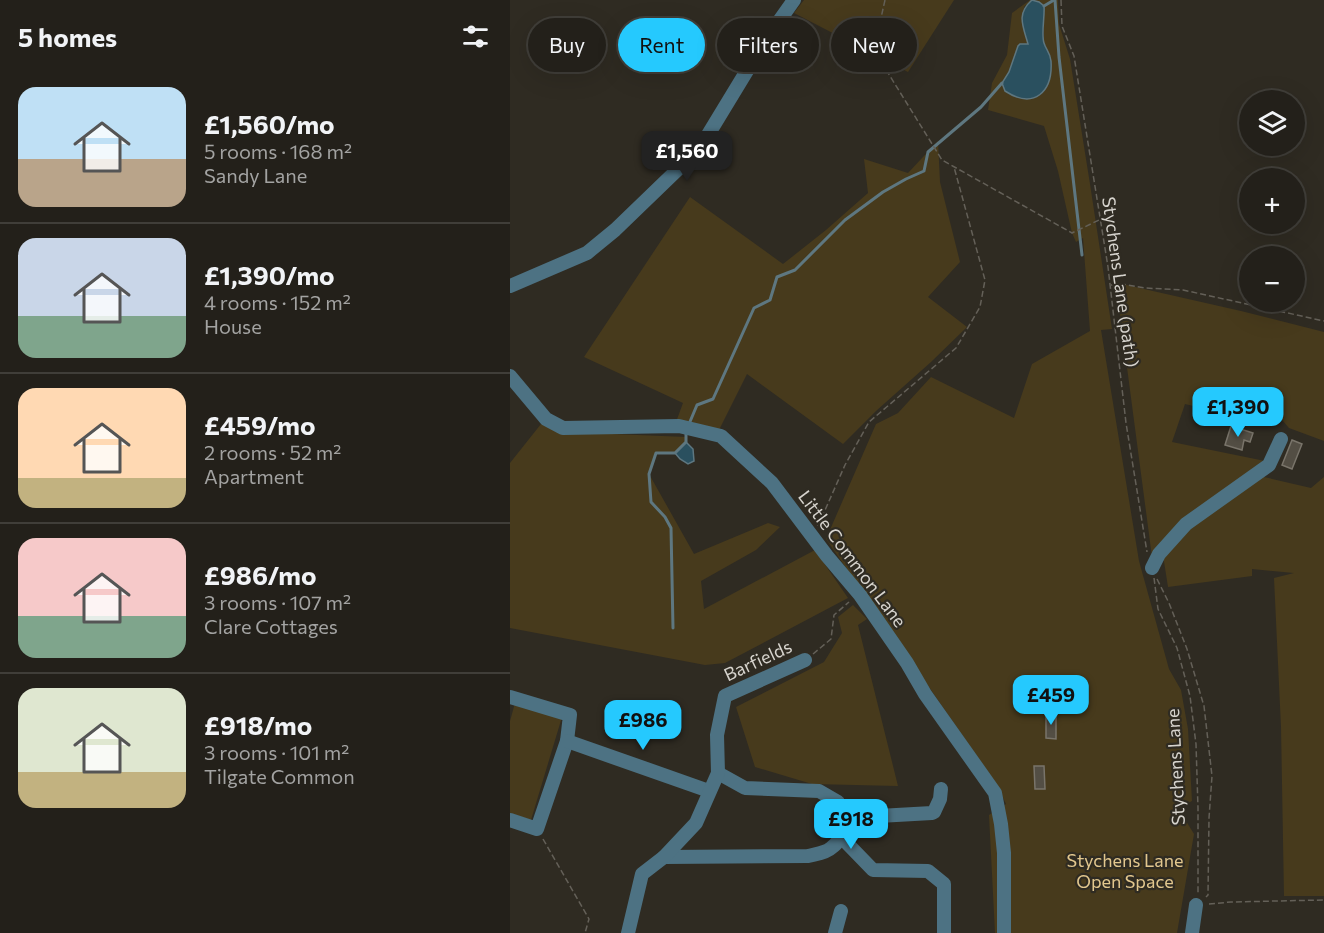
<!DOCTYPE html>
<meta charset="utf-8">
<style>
:root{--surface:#23201a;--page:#2b2823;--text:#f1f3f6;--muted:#a3a3a2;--line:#403e39;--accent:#25c9fe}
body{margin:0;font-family:Commissioner,sans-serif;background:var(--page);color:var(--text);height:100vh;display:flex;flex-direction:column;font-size:22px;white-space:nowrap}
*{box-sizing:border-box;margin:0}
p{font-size:20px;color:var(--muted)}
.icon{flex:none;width:33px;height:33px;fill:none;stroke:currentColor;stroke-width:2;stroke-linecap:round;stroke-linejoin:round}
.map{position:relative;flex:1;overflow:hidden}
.panel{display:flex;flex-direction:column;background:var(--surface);width:510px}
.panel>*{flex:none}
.top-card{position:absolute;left:18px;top:18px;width:570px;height:54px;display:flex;gap:12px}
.buttons{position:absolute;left:729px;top:90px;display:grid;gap:12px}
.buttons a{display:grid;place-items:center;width:66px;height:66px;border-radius:50%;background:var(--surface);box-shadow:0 6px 24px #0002,0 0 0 2px var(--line);font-size:30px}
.price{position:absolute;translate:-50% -51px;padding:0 14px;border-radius:12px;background:var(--accent);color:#111;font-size:20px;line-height:39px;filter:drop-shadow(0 2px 3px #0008)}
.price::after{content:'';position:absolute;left:50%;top:36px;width:18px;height:14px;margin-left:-9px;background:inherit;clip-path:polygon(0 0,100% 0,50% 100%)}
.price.selected{background:#222;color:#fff}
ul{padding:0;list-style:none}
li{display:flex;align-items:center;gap:18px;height:150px;padding:0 18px}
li+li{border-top:2px solid var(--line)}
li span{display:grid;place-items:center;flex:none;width:168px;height:120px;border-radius:18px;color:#555}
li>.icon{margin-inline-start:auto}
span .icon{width:72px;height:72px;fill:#fffc;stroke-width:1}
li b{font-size:26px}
h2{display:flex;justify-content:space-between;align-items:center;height:72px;padding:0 18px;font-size:26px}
.pill{padding:0 21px;border-radius:27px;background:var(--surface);box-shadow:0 6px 24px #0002,0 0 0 2px var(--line);font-size:21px;line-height:54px}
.pill.selected{background:var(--accent);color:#111}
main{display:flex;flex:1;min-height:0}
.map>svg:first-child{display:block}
.green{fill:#473a1c;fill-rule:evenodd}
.water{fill:#2a505f;stroke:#5e7780;stroke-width:1.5}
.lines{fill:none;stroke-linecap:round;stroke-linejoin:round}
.stream{stroke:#5e7780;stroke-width:3}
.building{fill:#534e44;stroke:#79746a;stroke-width:1.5}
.path{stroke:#646058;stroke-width:1.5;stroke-dasharray:6 3;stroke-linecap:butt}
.minor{stroke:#4d7283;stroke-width:14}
.labels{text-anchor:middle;stroke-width:4.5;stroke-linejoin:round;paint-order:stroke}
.street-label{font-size:18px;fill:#d6d3cd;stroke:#2f2b22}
.park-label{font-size:18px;fill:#e2c78e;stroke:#2f2b22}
</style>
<main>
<section class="panel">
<h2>5 homes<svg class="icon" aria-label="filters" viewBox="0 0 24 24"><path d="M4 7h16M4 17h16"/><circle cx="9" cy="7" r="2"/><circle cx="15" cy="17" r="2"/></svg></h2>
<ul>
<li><span style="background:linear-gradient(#bfe0f5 60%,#b9a48a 0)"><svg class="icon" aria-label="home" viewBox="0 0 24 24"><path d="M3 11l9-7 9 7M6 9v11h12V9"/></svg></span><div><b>£1,560/mo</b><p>5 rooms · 168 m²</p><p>Sandy Lane</p></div></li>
<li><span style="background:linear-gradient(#c9d6e8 65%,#7fa58c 0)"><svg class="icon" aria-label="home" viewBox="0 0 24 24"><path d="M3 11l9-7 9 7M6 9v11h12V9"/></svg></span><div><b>£1,390/mo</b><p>4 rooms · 152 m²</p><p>House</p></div></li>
<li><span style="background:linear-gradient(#ffd9b3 75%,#c2b280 0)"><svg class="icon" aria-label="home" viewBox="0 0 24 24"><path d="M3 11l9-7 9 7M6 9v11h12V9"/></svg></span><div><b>£459/mo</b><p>2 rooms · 52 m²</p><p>Apartment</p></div></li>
<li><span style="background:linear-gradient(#f6c9c9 65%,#7fa58c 0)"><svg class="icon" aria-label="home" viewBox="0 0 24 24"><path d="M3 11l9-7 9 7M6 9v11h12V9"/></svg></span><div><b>£986/mo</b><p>3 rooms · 107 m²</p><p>Clare Cottages</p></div></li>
<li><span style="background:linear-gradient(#dfe7d0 70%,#c2b280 0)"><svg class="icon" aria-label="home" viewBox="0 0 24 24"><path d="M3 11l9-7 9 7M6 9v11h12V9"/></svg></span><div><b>£918/mo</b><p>3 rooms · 101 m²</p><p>Tilgate Common</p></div></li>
</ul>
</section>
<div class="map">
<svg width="814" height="933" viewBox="0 0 814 933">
<rect width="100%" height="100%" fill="#2f2b22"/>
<!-- green -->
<g class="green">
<polygon points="294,0 444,0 398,72 284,13"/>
<path d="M 520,0 L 522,0 L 514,7 L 518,44 L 510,44 L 508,46 L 497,77 L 536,46 L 534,44 L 534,6 L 529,2 L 523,0 L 548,0 L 549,24 L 560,59 L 580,184 L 602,329 L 591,330 L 629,561 L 659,669 L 671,690 L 678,729 L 682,801 L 668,808 L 684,834 L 667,933 L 485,933 L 479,815 L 496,804 L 487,785 L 316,539 L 366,424 L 388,413 L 421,377 L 504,418 L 522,364 L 580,331 L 573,238 L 566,242 L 562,233 L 548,171 L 534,126 L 478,110 L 482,83 L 497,55 L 502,13 ZM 536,714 L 546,714 L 546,738 L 536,738 Z"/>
<polygon points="428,141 430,182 450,262 418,297 457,327 421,362 366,411 333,444 237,374 209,430 166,422 173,403 74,357 180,197 273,264 316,230 358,193 354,159 398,173"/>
<polygon points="612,284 731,311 814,332 814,441 779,428 760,406 737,419 675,404 662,442 755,461 754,477 801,488 814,477 814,896 774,896 771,727 764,578 784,573 742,569 742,576 658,587 653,555 678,530 743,484 676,524 649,554 642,557 608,299 612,292"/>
<polygon points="31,424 55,432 176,437 176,442 165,453 146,453 139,474 184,554 258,523 270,527 246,550 191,581 194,609 305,550 338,598 215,663 195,665 0,628 0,463"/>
<polygon points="343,605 357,619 348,625 388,786 302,784 245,767 226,707 314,662 332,633 328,617"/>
<polygon points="5,703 52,717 21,820 0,813 0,721"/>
</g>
<!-- water -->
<g class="water">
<path d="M 522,0 L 529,2 L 534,6 C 535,16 531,34 534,43 C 536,50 540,52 541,61 C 543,92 524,110 495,91 L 492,83 L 499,72 L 508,46 L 510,44 L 518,44 C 513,26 506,14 522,0 Z"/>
<polygon points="176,442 183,449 184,461 178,464 170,459 165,453"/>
</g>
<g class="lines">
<!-- stream -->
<g class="stream">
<polyline points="545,0 549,57 572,255"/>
<polyline points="534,6 544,0"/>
<polyline points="179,424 187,405 203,399 244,308 260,300 267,277 285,270 335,220 373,192 396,179 414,171 418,152 471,107 492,83"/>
<polyline points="163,628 161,528 155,517 141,502 139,474 146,453 165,453 176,442 176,432"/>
</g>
</g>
<!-- building -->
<g class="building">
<polygon points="721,426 743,433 740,442 734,440 732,450 715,445"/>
<polygon points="782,440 792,444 782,469 772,465"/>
<polygon points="536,714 546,714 546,739 536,738"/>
<polygon points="524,766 534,766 535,789 525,789"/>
</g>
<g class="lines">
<!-- path -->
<g class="path">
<polyline points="375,0 371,18 370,60 432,160 562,233 589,220"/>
<polyline points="551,0 552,26 564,56 598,267 616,423 637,552"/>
<polyline points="601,285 612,284 635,288 673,290 814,321"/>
<polyline points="308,526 335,465 359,422 446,348 470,307 475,280 444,167"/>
<polyline points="644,578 648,609 667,648 680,696 686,744 688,808 688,893"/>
<polyline points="647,579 659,603 677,649 694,706 702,776 699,818 698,895 696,897"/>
<polyline points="303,654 321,639 324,615 339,602"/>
<polyline points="33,839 79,919 75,933"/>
<polyline points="699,904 721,902 814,900"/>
</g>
<!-- minor -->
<g class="minor">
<polyline points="0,286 77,253 105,230 190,148 255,41 284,0"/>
<polyline points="0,376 36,419 53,428 169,426 211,436 262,483 317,556 350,595 397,663 415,694 485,793 491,824 494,853 494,933"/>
<polyline points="642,568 649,554 676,524 759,465 771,439"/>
<polyline points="0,697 60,715 57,741 27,829 0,820"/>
<polyline points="57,741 199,791"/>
<polyline points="333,818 422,813 424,812 430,799 431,789"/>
<polyline points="331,837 363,870 418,871 434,884 434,933"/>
<path d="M 154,857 L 298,856 C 305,854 316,853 321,848 C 337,837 333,818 328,802 L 309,791 L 235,788 L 208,773"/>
<polyline points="118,933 132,874 154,857 186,823 208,773 207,735 215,696 295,660"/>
<polyline points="325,933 331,911"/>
<polyline points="682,933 686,905"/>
</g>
</g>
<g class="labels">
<!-- street labels -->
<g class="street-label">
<text transform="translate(610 282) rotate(82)" y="6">Stychens Lane (path)</text>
<text transform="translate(342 559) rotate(53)" y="6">Little Common Lane</text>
<text transform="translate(248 661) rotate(-25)" y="6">Barfields</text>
<text transform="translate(666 767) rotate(-93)" y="6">Stychens Lane</text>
</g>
<!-- park labels -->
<g class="park-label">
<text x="615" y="867">Stychens Lane<tspan x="615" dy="21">Open Space</tspan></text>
</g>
</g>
</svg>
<div class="buttons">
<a><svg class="icon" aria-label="layers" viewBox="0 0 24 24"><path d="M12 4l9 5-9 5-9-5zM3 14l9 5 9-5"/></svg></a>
<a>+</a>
<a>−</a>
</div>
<b class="price selected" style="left:177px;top:182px">£1,560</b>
<b class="price" style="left:728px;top:438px">£1,390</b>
<b class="price" style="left:541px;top:726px">£459</b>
<b class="price" style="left:133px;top:751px">£986</b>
<b class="price" style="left:341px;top:850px">£918</b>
<div class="top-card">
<a class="pill">Buy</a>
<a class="pill selected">Rent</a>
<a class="pill">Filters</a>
<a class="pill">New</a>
</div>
</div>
</main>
